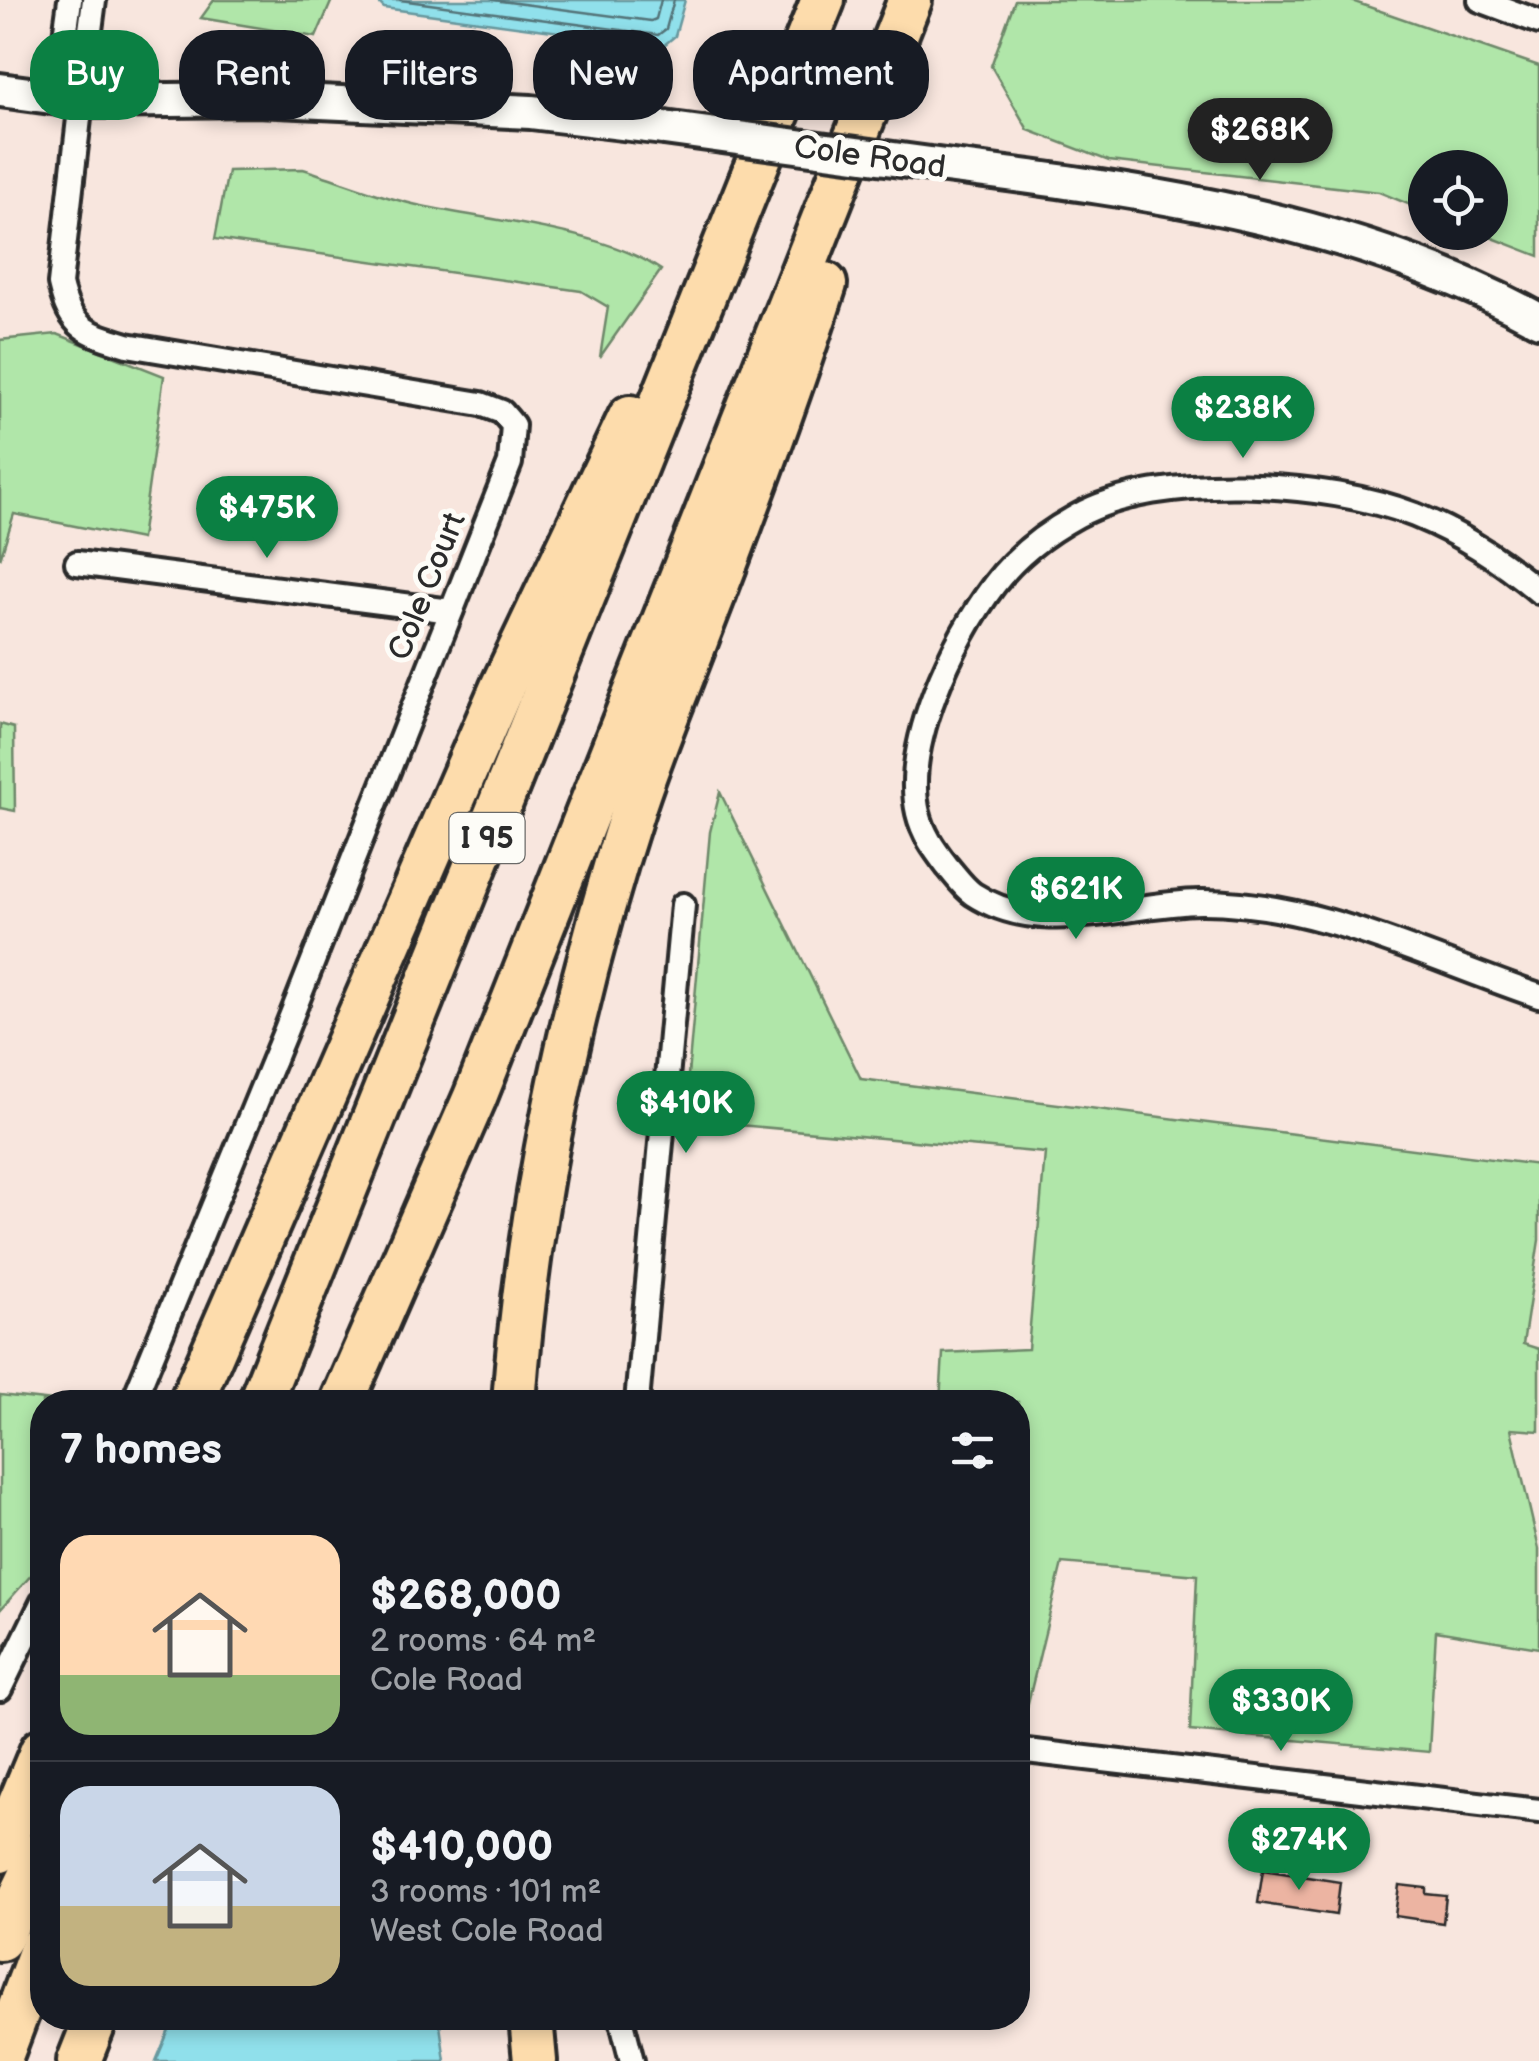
<!DOCTYPE html>
<meta charset="utf-8">
<style>
:root{--surface:#171b24;--page:#20242c;--text:#f1f3f6;--muted:#9ea1a6;--line:#363941;--accent:#0b8043}
body{margin:0;font-family:"Balsamiq Sans",sans-serif;background:var(--page);color:var(--text);height:100vh;display:flex;flex-direction:column;font-size:38px;white-space:nowrap}
*{box-sizing:border-box;margin:0}
p{font-size:32px;color:var(--muted)}
.icon{flex:none;width:55px;height:55px;fill:none;stroke:currentColor;stroke-width:2;stroke-linecap:round;stroke-linejoin:round}
.map{position:relative;flex:1;overflow:hidden}
.details{position:absolute;left:30px;top:1390px;width:1000px;height:640px;display:flex;flex-direction:column;background:var(--surface);border-radius:40px;box-shadow:0 5px 15px #0003}
.details>*{flex:none}
.guide{position:absolute;left:30px;top:30px;width:1000px;height:90px;display:flex;gap:20px}
.tools{position:absolute;left:1408px;top:150px;display:grid;gap:20px}
.tools a{display:grid;place-items:center;width:100px;height:100px;border-radius:50%;background:var(--surface);box-shadow:0 5px 15px #0003;font-size:50px}
.price{position:absolute;translate:-50% -85px;padding:0 22px;border-radius:35px;background:var(--accent);color:#fff;font-size:32px;line-height:65px;filter:drop-shadow(0 2px 5px #0008)}
.price::after{content:'';position:absolute;left:50%;top:60px;width:30px;height:22px;margin-left:-15px;background:inherit;clip-path:polygon(0 0,100% 0,50% 100%)}
.price.on{background:#222;color:#fff}
ul{padding:0;list-style:none}
li{display:flex;align-items:center;gap:30px;height:250px;padding:0 30px}
li+li{border-top:2px solid var(--line)}
li span{display:grid;place-items:center;flex:none;width:280px;height:200px;border-radius:30px;color:#555}
li>.icon{margin-inline-start:auto}
span .icon{width:120px;height:120px;fill:#fffc;stroke-width:1}
li b{font-size:42px}
h2{display:flex;justify-content:space-between;align-items:center;height:120px;padding:0 30px;font-size:42px}
.tag{padding:0 35px;border-radius:40px;background:var(--surface);box-shadow:0 5px 15px #0003;font-size:35px;line-height:90px}
.tag.on{background:var(--accent);color:#fff}
.map>svg:first-child{display:block}
.green{fill:#b0e6a9;stroke:#6e886a;stroke-width:2.5}
.water{fill:#90e0eb;stroke:#68989e;stroke-width:2.5}
.lines{fill:none;stroke-linecap:round;stroke-linejoin:round}
.shore{stroke:#537378;stroke-width:2.5}
.building{fill:#ecb4a2;stroke:#2b2b2b;stroke-width:2.5}
.street-casing{stroke:#2b2b2b;stroke-width:30}
.secondary-casing{stroke:#2b2b2b;stroke-width:40}
.highway-casing{stroke:#2b2b2b;stroke-width:50}
.street{stroke:#fdfcf7;stroke-width:22}
.secondary{stroke:#fdfcf7;stroke-width:32}
.highway{stroke:#fddcac;stroke-width:42}
.secondary-bridge-casing{stroke:#2b2b2b;stroke-width:40;stroke-linecap:butt}
.secondary-bridge{stroke:#fdfcf7;stroke-width:32}
.labels{text-anchor:middle;stroke-width:10;stroke-linejoin:round;paint-order:stroke}
.shield{fill:#fdfcf7;stroke:#6a6a68;stroke-width:2.5}
.shield-label{font-size:30px;font-weight:bold;fill:#2b2b2b}
.street-label{font-size:32px;fill:#2b2b2b;stroke:#fdfcf7}
</style>
<div class="map">
<svg width="1539" height="2061" viewBox="0 0 1539 2061">
<rect width="100%" height="100%" fill="#f8e6de"/>
<filter id="ink" filterUnits="userSpaceOnUse"><feTurbulence type="fractalNoise" baseFrequency=".01" numOctaves="2"/><feDisplacementMap in="SourceGraphic" scale="20" xChannelSelector="R" yChannelSelector="G"/><feConvolveMatrix kernelMatrix="1 2 1 2 8 2 1 2 1" color-interpolation-filters="sRGB"/></filter>
<g filter="url(#ink)">
<!-- green -->
<g class="green">
<polygon points="214,0 332,0 316,37 201,18"/>
<polygon points="1015,0 1349,0 1539,66 1539,256 1480,233 1490,232 1490,168 1425,168 1425,211 1379,192 1109,161 1028,130 991,66"/>
<path d="M 303,169 C 342,181 382,198 422,206 C 491,221 604,230 661,270 L 600,357 L 608,307 L 581,291 L 215,239 L 228,171 Z"/>
<polygon points="57,334 164,376 141,539 14,514 0,559 0,340"/>
<polygon points="0,724 14,728 15,811 0,808"/>
<polygon points="720,792 861,1079 1539,1165 1539,1240 1523,1344 1539,1349 1539,1431 1511,1429 1539,1549 1539,1648 1436,1631 1429,1752 1190,1731 1197,1575 1062,1563 1026,1711 1018,1710 1018,1402 940,1402 943,1353 1028,1349 1045,1153 684,1120 710,832"/>
<polygon points="0,1395 62,1402 42,1402 42,1563 0,1610"/>
</g>
<!-- water -->
<g class="water">
<polygon points="376,0 685,0 675,36 663,46 384,8"/>
<polygon points="174,2018 439,2018 445,2061 156,2061"/>
</g>
<g class="lines">
<!-- shore -->
<g class="shore">
<polyline points="400,0 658,35 666,29 674,0"/>
<polyline points="493,0 651,21 656,19 661,0"/>
</g>
</g>
<!-- building -->
<g class="building">
<polygon points="1263,1870 1340,1882 1336,1915 1258,1903"/>
<polygon points="1399,1885 1426,1888 1426,1894 1446,1896 1443,1923 1395,1916"/>
</g>
<g class="lines">
<!-- street casing -->
<g class="street-casing">
<g id="street">
<polyline points="70,0 61,65 66,99 85,68 94,0"/>
<polyline points="1480,0 1539,22"/>
<path d="M 81,101 L 60,284 C 70,328 86,333 127,345 L 481,404 L 502,412 L 513,425 L 510,463 L 285,1032 L 133,1402"/>
<polyline points="77,563 451,611"/>
<path d="M 1539,592 C 1503,561 1459,533 1415,515 C 1328,481 1160,470 1077,516 C 1046,533 1015,557 994,585 C 954,638 902,745 918,813 C 923,834 934,849 947,866 C 955,875 963,887 973,894 C 1042,939 1125,903 1200,902 C 1317,901 1429,959 1539,996"/>
<polyline points="637,1402 683,905"/>
<polyline points="0,1689 42,1603"/>
<polyline points="1018,1750 1539,1811"/>
<polyline points="621,2018 632,2061"/>
</g>
</g>
<!-- secondary casing -->
<g class="secondary-casing">
<g id="secondary">
<polyline points="0,90 81,101 257,99 531,112 664,128"/>
<path d="M 945,166 C 1151,192 1354,219 1539,320"/>
</g>
</g>
<!-- highway casing -->
<g class="highway-casing">
<g id="highway">
<polyline points="191,1402 503,685 630,417"/>
<polyline points="260,1402 823,0"/>
<polyline points="342,1402 475,1097 910,0"/>
<path d="M 514,1402 C 529,1199 572,997 635,803 C 654,746 678,689 699,633 C 744,517 787,402 825,284"/>
<polyline points="0,1851 42,1750"/>
<polyline points="0,1939 42,1852"/>
<polyline points="531,2018 535,2061"/>
<polyline points="0,2059 42,1947"/>
<polyline points="79,2061 96,2018"/>
</g>
</g>
<!-- street -->
<use href="#street" class="street"/>
<!-- secondary -->
<use href="#secondary" class="secondary"/>
<!-- highway -->
<use href="#highway" class="highway"/>
<!-- secondary-bridge casing -->
<g class="secondary-bridge-casing">
<polyline id="secondary-bridge" points="664,128 945,166"/>
</g>
<!-- secondary-bridge -->
<use href="#secondary-bridge" class="secondary-bridge"/>
</g>
</g>
<g class="labels">
<!-- shield labels -->
<rect class="shield" x="449.5" y="813" width="75" height="50" rx="8"/>
<g class="shield-label">
<text x="487" y="848">I 95</text>
</g>
<!-- street labels -->
<g class="street-label">
<text transform="translate(870 156) rotate(8)" y="11">Cole Road</text>
<text transform="translate(426 586) rotate(-68)" y="11">Cole Court</text>
</g>
</g>
</svg>
<div class="tools">
<a><svg class="icon" aria-label="locate" viewBox="0 0 24 24"><circle cx="12" cy="12" r="6"/><path d="M12 2v4M12 18v4M2 12h4M18 12h4"/></svg></a>
</div>
<b class="price on" style="left:1260px;top:183px">$268K</b>
<b class="price" style="left:1243px;top:461px">$238K</b>
<b class="price" style="left:267px;top:561px">$475K</b>
<b class="price" style="left:1076px;top:942px">$621K</b>
<b class="price" style="left:686px;top:1156px">$410K</b>
<b class="price" style="left:1281px;top:1754px">$330K</b>
<b class="price" style="left:1299px;top:1893px">$274K</b>
<div class="guide">
<a class="tag on">Buy</a>
<a class="tag">Rent</a>
<a class="tag">Filters</a>
<a class="tag">New</a>
<a class="tag">Apartment</a>
</div>
<section class="details">
<h2>7 homes<svg class="icon" aria-label="filters" viewBox="0 0 24 24"><path d="M4 7h16M4 17h16"/><circle cx="9" cy="7" r="2"/><circle cx="15" cy="17" r="2"/></svg></h2>
<ul>
<li><span style="background:linear-gradient(#ffd9b3 70%,#8fb573 0)"><svg class="icon" aria-label="home" viewBox="0 0 24 24"><path d="M3 11l9-7 9 7M6 9v11h12V9"/></svg></span><div><b>$268,000</b><p>2 rooms · 64 m²</p><p>Cole Road</p></div></li>
<li><span style="background:linear-gradient(#c9d6e8 60%,#c2b280 0)"><svg class="icon" aria-label="home" viewBox="0 0 24 24"><path d="M3 11l9-7 9 7M6 9v11h12V9"/></svg></span><div><b>$410,000</b><p>3 rooms · 101 m²</p><p>West Cole Road</p></div></li>
</ul>
</section>
</div>
